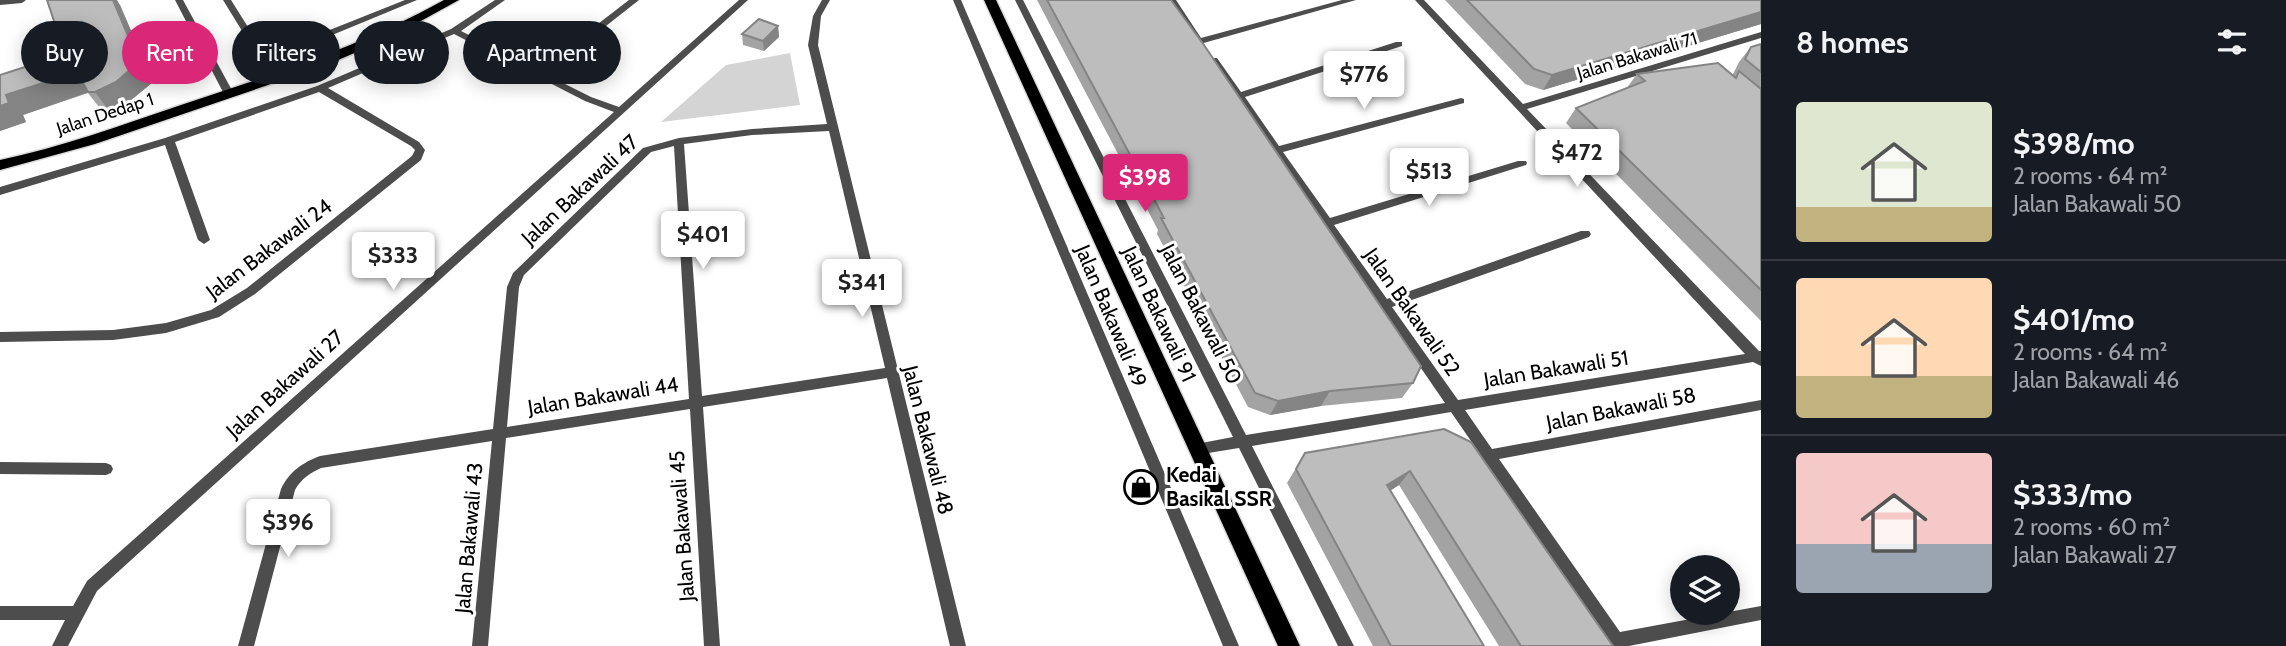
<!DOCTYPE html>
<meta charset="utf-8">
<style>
:root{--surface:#171b24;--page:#20242c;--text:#f1f3f6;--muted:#9ea1a6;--line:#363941;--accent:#db2777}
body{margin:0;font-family:Cabin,sans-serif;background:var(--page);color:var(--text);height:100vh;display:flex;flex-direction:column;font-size:26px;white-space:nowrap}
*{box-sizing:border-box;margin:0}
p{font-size:23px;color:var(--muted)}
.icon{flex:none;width:38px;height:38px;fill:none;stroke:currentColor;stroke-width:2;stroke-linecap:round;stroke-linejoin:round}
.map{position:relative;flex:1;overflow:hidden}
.drawer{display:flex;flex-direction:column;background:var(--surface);width:525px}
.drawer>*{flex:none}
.guide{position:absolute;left:21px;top:21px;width:665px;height:63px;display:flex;gap:14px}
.fabs{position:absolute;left:1670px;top:555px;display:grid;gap:14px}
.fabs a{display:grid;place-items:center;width:70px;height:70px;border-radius:50%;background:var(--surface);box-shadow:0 4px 18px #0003;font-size:35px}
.price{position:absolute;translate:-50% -60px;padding:0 16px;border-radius:7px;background:#fff;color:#222;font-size:23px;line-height:46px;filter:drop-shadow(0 2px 4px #0008)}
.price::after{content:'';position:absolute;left:50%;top:42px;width:21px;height:16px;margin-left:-10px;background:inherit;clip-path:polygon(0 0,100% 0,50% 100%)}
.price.selected{background:var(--accent);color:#fff}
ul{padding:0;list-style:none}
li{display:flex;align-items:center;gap:21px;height:175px;padding:0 35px}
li+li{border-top:2px solid var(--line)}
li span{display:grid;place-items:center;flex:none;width:196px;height:140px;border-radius:7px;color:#555}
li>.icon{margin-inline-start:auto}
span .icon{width:84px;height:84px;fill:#fffc;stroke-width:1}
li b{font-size:30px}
h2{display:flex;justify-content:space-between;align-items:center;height:84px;padding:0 35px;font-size:30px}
.chip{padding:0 24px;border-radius:32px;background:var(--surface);box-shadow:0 4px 18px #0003;font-size:24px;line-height:63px}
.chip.selected{background:var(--accent);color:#fff}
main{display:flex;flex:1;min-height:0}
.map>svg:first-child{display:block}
.green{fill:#d4d4d4}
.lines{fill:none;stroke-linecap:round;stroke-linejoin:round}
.major-casing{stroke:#dbdbdb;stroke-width:3}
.minor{fill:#4d4d4d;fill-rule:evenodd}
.major{fill:#000;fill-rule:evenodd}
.wall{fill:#a3a3a3}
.shaded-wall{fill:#848484}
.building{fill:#bdbdbd;stroke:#848484;stroke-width:2}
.labels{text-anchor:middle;stroke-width:6;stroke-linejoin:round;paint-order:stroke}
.far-street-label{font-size:18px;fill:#000;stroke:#fff}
.street-label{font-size:21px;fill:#000;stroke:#fff}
.poi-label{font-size:21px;font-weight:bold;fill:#000;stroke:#fff;text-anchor:start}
</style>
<main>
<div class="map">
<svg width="1761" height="646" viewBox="0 0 1761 646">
<rect width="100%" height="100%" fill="#fff"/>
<!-- green -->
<polygon class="green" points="790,53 800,105 661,122 726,65"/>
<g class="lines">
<!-- major casing -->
<g class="major-casing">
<g id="major">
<path d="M 444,0 L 459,0 L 392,37 L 324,66 L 95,144 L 0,170 L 0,160 C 61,147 119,126 178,106 C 269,76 360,47 444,0 Z"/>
<polygon points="984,0 996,0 1300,646 1278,646"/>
</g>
</g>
<!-- minor -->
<g class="minor">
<polygon points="0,0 26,0 22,3 0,5"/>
<polygon points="175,0 183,0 234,94 232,96 229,97 224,94"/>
<polygon points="223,0 231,0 258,43 269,48 287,47 405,0 417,0 291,52 268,54 252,47"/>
<polygon points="495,0 505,0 461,31 538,70 629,0 639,0 545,74 591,97 619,107 739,0 748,0 97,591 68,646 52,646 65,620 0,620 0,606 73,606 87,581 614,112 585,101 454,34 328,88 419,142 425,150 421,160 255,294 219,317 166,333 113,340 0,342 0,332 113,330 166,323 211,310 247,288 412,156 415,150 411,146 319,92 175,142 210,240 204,244 198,240 165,145 0,195 0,187 165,138 317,86 451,29"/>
<path d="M 822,0 L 830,0 L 821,16 L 818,45 L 966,646 L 950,646 L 887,378 L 703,407 L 720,646 L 704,646 L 690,409 L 506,438 L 488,646 L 472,646 L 492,441 L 321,468 C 310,473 301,479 295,490 L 254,646 L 238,646 L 281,489 C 290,471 302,463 320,456 L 493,429 L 507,287 L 513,273 L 643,148 L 679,138 L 752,129 L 827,124 L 808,45 L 813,16 ZM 829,131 L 885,368 L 702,396 L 684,144 L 752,135 ZM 674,146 L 689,399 L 507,427 L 519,287 L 524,275 L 651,152 Z"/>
<polygon points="953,0 961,0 1239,646 1223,646"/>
<polygon points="1015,0 1023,0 1246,435 1445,403 1209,60 1211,58 1217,58 1241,92 1396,42 1402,42 1402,46 1245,97 1279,146 1461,98 1464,99 1464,103 1283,152 1330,218 1518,161 1526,161 1527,163 1526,165 1334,225 1387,299 1581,231 1589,231 1591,234 1589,237 1392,307 1458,400 1745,354 1415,0 1424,0 1523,104 1761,32 1761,38 1527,109 1759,351 1761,351 1761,366 1753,362 1465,410 1492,449 1761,400 1761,410 1499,459 1620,632 1761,606 1761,620 1629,646 1612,646 1451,412 1252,446 1354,646 1338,646 1239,448 1196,455 1191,453 1189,449 1191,445 1233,437"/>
<polygon points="1168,0 1176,0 1201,38 1342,0 1356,0 1200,44 1194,39"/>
<polygon points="0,462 106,463 111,465 113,469 111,473 106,475 0,474"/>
</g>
<!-- major -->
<use href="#major" class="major"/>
</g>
<!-- wall -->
<g class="wall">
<polygon points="1037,0 1171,0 1413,383 1402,398 1321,406 1270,415 1248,407 1157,234 1158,230"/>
<polygon points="1445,0 1761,0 1761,24 1543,90 1525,84"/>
<polygon points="120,5 153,82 130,101 110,112 103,112 88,93 23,115 26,122 0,131 65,54"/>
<polygon points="778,26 779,37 764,51 743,45 742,34"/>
<polygon points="1761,44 1761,321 1566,123 1576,108 1626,89 1637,74 1733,74 1739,62 1751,47"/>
<polygon points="1444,429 1613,646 1499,646 1399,485 1390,491 1484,646 1373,646 1287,483 1305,453"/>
</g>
<!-- shaded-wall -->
<g class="shaded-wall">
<polygon points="113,0 117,0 120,5 153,82 130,101 110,112 95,92"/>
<polygon points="1761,12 1761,24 1543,90 1552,75"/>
<polygon points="778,26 779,37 764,51 763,41"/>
<polygon points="77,72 92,91 23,115 26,122 0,131 0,106 6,95"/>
<polygon points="1330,391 1321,406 1270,415 1278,401"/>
<polygon points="1410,471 1399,485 1376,499 1387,485"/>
</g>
<!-- building -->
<g class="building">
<polygon points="47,0 113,0 139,62 116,82 95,92 88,92 77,72 6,95 9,103 0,106 0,75 65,54"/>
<polygon points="1047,0 1171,0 1204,45 1421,366 1413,383 1330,391 1278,401 1255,393 1161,218 1164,218"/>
<polygon points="1467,0 1761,0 1761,12 1552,75 1534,69"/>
<polygon points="759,19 778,26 763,41 742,34"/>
<polygon points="1761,44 1761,72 1745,59 1751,47"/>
<polygon points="1718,63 1736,78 1739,71 1761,89 1761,290 1576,108 1645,81 1637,74"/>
<polygon points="1444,429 1471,442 1613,646 1521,646 1410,471 1387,485 1484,646 1391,646 1296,469 1305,453"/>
</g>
<!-- icons -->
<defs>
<g id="shop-ring" transform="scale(1.75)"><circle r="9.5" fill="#fff" stroke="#000" stroke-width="1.5"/><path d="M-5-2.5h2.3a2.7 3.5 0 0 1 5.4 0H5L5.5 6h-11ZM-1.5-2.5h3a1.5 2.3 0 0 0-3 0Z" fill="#000"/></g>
</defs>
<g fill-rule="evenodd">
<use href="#shop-ring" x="1141" y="487"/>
</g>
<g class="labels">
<!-- far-street labels -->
<g class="far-street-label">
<text transform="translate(1637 56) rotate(-17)" y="6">Jalan Bakawali 71</text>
<text transform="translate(105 114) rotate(-18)" y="6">Jalan Dedap 1</text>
</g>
<!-- street labels -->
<g class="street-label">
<text transform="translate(580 190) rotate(-43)" y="7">Jalan Bakawali 47</text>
<text transform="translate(269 249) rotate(-37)" y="7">Jalan Bakawali 24</text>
<text transform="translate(1412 312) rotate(55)" y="7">Jalan Bakawali 52</text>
<text transform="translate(1159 314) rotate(65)" y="7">Jalan Bakawali 91</text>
<text transform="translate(1201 314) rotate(63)" y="7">Jalan Bakawali 50</text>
<text transform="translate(1111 316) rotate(67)" y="7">Jalan Bakawali 49</text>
<text transform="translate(1556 369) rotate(-9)" y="7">Jalan Bakawali 51</text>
<text transform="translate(285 384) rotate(-42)" y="7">Jalan Bakawali 27</text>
<text transform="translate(603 396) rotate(-9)" y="7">Jalan Bakawali 44</text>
<text transform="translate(1621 409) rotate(-11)" y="7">Jalan Bakawali 58</text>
<text transform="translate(928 440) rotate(76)" y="7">Jalan Bakawali 48</text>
<text transform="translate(682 526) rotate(-94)" y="7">Jalan Bakawali 45</text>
<text transform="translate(469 538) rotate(-85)" y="7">Jalan Bakawali 43</text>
</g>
<!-- poi labels -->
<g class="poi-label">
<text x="1166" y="482">Kedai<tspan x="1166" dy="24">Basikal SSR</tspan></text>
</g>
</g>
</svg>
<div class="fabs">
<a><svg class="icon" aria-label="layers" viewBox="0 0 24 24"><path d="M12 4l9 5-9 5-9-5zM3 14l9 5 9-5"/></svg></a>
</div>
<b class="price" style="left:1364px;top:111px">$776</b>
<b class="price" style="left:1577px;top:189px">$472</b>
<b class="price" style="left:1429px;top:208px">$513</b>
<b class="price selected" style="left:1145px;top:214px">$398</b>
<b class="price" style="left:703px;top:271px">$401</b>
<b class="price" style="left:393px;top:292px">$333</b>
<b class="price" style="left:862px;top:319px">$341</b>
<b class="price" style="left:288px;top:559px">$396</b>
<div class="guide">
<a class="chip">Buy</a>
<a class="chip selected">Rent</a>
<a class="chip">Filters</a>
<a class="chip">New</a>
<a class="chip">Apartment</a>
</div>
</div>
<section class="drawer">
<h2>8 homes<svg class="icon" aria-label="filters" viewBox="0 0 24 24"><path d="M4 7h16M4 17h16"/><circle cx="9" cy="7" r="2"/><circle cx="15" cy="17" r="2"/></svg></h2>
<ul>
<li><span style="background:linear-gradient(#dfe7d0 75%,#c2b280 0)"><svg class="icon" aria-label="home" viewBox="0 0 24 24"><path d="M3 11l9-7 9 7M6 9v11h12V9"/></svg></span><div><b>$398/mo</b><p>2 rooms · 64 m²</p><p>Jalan Bakawali 50</p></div></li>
<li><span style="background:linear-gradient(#ffd9b3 70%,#c2b280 0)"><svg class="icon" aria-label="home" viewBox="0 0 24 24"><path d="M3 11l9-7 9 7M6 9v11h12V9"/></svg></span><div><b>$401/mo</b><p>2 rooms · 64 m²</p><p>Jalan Bakawali 46</p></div></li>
<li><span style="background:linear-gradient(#f6c9c9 65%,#9aa5b1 0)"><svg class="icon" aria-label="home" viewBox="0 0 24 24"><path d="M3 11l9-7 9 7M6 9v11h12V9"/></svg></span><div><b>$333/mo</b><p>2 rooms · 60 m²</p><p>Jalan Bakawali 27</p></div></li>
</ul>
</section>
</main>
